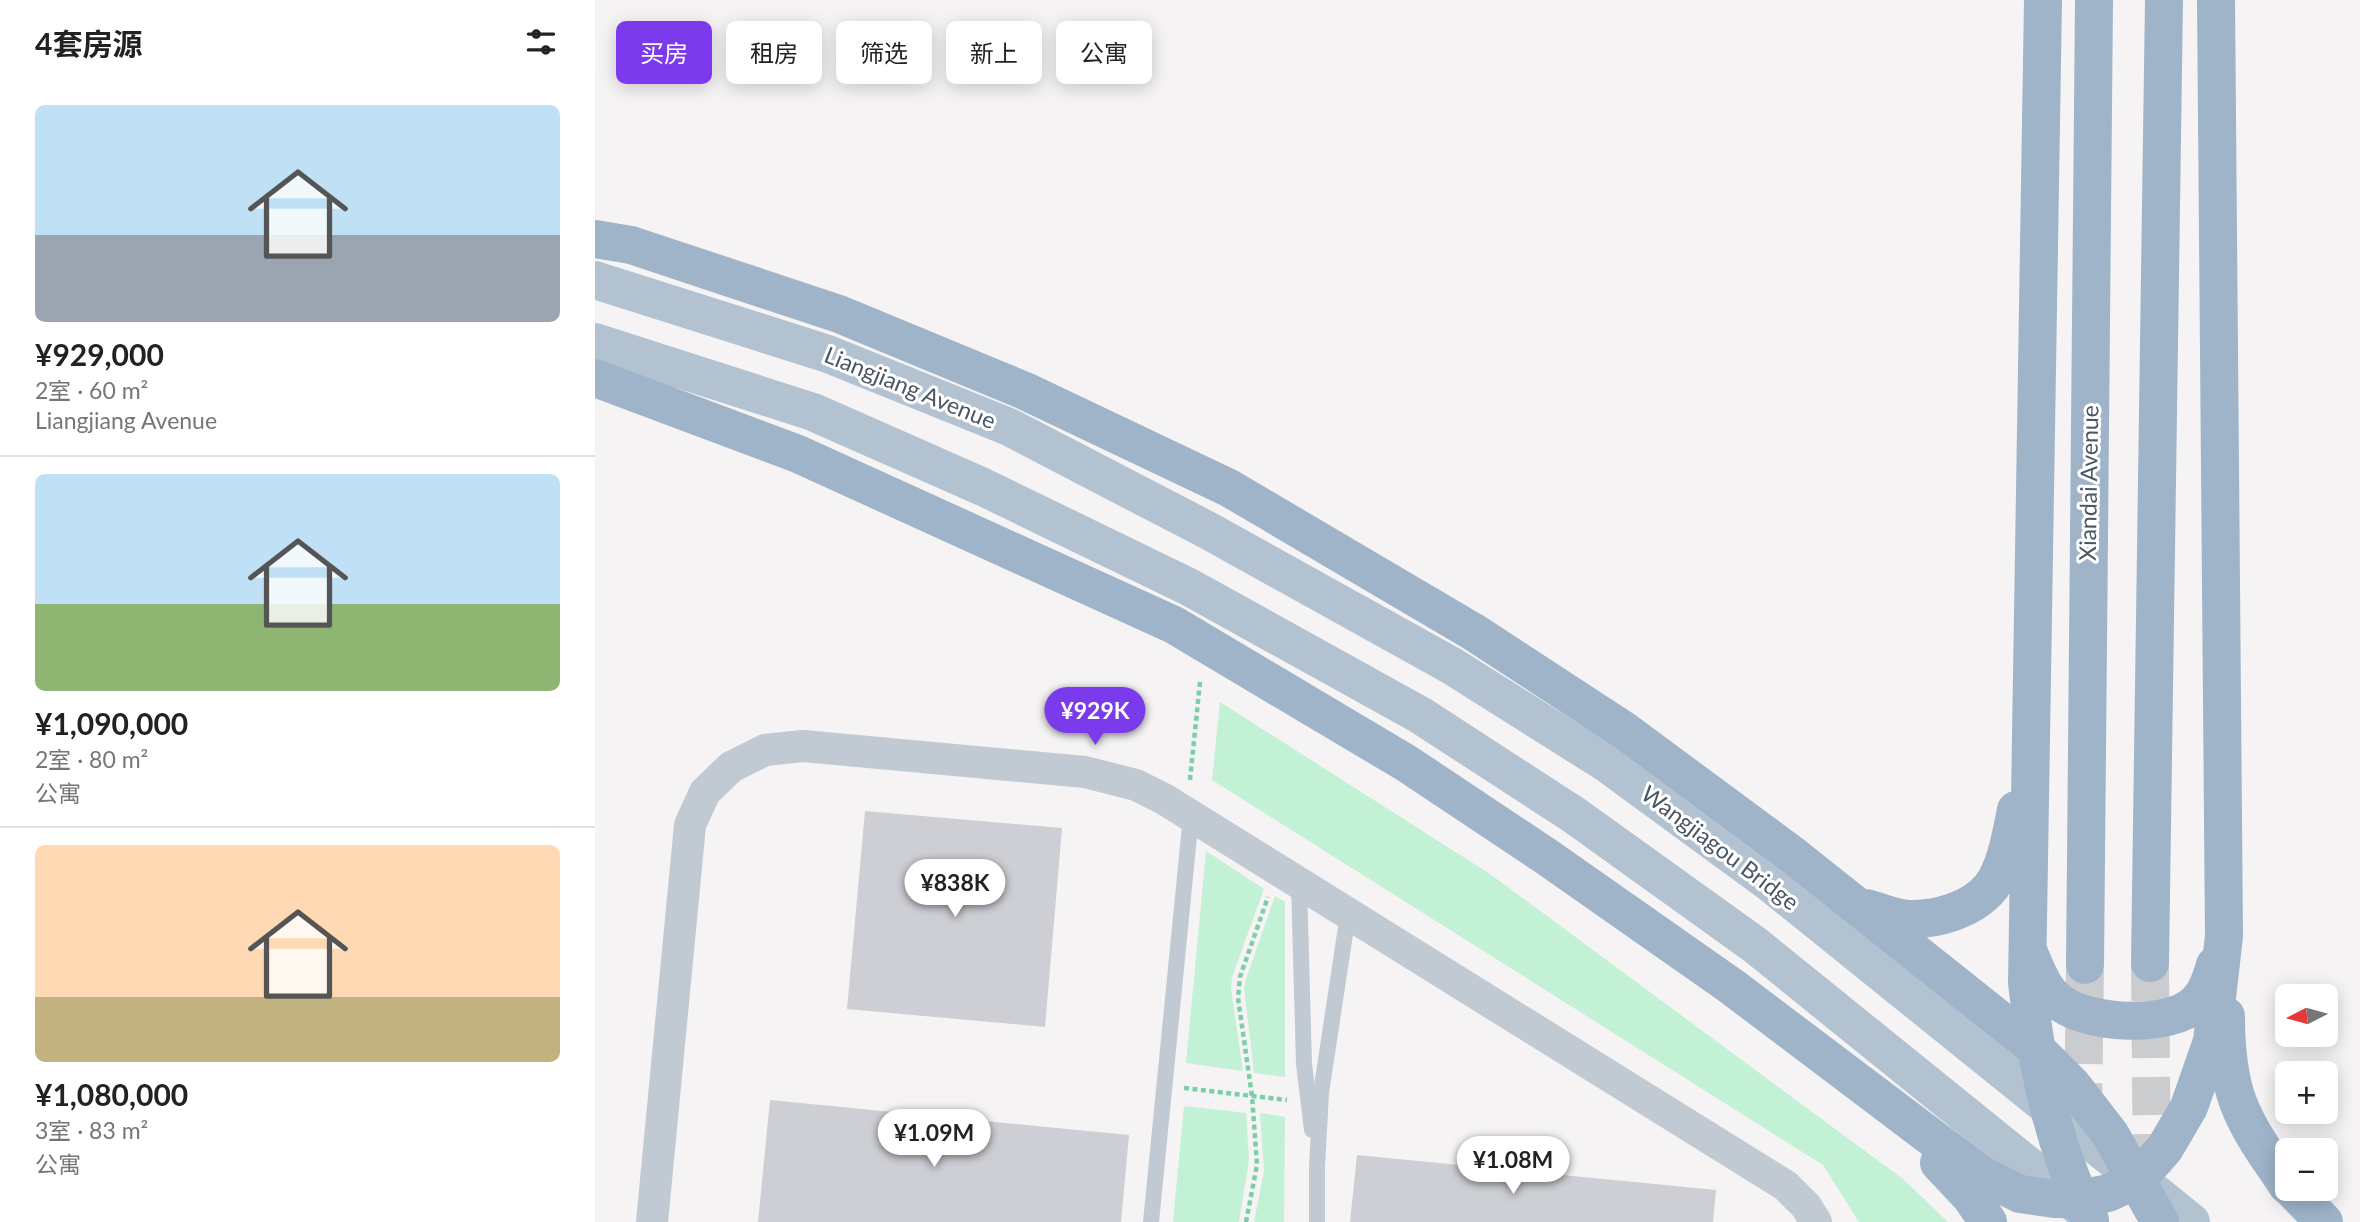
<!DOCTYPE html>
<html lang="zh">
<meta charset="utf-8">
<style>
:root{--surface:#fff;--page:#f2f2f2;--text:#222;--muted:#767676;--line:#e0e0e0;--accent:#7c3aed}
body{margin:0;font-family:Lato,"Noto Sans SC",sans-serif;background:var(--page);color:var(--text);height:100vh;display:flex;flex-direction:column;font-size:26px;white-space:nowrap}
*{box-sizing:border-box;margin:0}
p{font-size:23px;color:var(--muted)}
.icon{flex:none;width:38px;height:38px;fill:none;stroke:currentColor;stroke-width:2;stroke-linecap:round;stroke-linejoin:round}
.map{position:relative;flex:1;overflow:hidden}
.details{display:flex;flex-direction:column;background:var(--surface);width:595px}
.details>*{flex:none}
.hud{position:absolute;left:21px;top:21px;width:665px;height:63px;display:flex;gap:14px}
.needle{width:46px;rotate:264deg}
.tools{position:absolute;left:1680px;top:984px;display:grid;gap:14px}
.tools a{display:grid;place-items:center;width:63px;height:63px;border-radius:10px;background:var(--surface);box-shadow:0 4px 18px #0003;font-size:35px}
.price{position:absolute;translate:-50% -60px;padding:0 16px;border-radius:24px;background:#fff;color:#222;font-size:23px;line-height:46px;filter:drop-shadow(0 2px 4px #0008)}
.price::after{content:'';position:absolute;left:50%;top:42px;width:21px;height:16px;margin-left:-10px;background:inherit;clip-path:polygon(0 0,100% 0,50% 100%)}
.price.selected{background:var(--accent);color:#fff}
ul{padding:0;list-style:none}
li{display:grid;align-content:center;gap:14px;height:371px;padding:0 35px}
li+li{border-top:2px solid var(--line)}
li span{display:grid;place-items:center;height:217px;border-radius:10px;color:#555}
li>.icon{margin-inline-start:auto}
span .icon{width:126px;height:126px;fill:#fffc;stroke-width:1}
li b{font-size:30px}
h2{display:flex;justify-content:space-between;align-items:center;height:84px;padding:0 35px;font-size:30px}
.pill{padding:0 24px;border-radius:10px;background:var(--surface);box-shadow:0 4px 18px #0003;font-size:24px;line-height:63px}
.pill.selected{background:var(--accent);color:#fff}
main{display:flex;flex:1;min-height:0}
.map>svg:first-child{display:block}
.green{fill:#c3f1d5}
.building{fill:#cdcfd5}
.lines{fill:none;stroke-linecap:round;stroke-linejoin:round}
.trunk-tunnel{stroke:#caccce;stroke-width:38;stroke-dasharray:38 19;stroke-linecap:butt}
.path{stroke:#7ad0a6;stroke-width:4.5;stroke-dasharray:5 3.5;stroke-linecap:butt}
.service{stroke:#c1cad2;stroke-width:16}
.minor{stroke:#c1cad2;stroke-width:32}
.primary{stroke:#b3c2d1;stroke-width:38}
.trunk{stroke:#9fb4c9;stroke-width:38}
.labels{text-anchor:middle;stroke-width:6;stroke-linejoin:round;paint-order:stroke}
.street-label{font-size:23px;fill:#4a5661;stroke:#fff}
</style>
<main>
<section class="details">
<h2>4套房源<svg class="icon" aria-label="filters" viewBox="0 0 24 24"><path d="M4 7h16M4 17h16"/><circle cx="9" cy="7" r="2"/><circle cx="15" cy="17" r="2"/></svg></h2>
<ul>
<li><span style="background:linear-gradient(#bfe0f5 60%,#9aa5b1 0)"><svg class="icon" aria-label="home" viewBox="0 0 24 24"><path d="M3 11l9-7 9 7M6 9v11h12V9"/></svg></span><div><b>¥929,000</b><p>2室 · 60 m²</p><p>Liangjiang Avenue</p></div></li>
<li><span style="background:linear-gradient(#bfe0f5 60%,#8fb573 0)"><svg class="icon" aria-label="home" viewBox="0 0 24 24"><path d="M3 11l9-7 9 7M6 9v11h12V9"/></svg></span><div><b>¥1,090,000</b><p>2室 · 80 m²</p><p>公寓</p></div></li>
<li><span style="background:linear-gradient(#ffd9b3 70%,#c2b280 0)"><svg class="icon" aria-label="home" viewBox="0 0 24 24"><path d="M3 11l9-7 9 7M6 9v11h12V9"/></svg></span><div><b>¥1,080,000</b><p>3室 · 83 m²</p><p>公寓</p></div></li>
</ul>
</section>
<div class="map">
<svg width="1765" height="1222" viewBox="0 0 1765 1222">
<rect width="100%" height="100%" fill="#f5f3f3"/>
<!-- green -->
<g class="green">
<polygon points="625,702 895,874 1308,1179 1353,1222 1264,1222 1228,1165 617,780"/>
<polygon points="611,851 669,889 637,977 636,989 648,1071 591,1063"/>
<polygon points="680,896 690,902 690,1077 659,1073 649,988 652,976"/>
<polygon points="589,1106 651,1113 654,1160 644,1222 578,1222"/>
<polygon points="665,1113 690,1117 689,1222 659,1222 669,1171"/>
</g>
<!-- building -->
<g class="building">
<polygon points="270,811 467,828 450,1027 252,1009"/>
<polygon points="175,1100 534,1135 526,1222 163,1222"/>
<polygon points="762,1155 1121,1190 1118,1222 755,1222"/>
</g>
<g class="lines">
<!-- trunk-tunnel -->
<g class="trunk-tunnel">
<polyline points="1555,963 1557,1185"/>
<polyline points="1488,1121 1490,965"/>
</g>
<!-- path -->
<g class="path">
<polyline points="595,780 605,682"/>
<polyline points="589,1088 692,1100"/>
<polyline points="651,1222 662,1165 657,1096 643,998 645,977 673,897"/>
</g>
<!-- service -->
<g class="service">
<polyline points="704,884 709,1064 717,1130"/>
<polyline points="556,1222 596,816"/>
<polyline points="722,1222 722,1167 726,1093 753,914"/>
</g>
<!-- minor -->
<polyline class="minor" points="57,1222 95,825 110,792 136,767 170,750 208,746 490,772 541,785 569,799 1191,1186 1211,1206 1221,1222"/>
<!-- primary -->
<g class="primary">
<polyline points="0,280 233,354 414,427 614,531 857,666 1011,763 1175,883 1596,1222"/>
<polyline points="0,342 218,412 388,487 594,587 825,715 979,815 1160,945 1488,1210"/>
</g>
<!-- trunk -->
<g class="trunk">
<path d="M 1448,0 L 1432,983 C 1442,1065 1457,1145 1495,1220"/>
<polyline points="0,239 36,245 244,314 430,391 634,488 877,631 1030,731 1199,856 1439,1047 1478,1086 1515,1134 1565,1222"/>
<polyline points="0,378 203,454 579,625 811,763 952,857 1136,986 1385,1174 1425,1194 1460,1199 1484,1199 1513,1193 1542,1180 1570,1148 1594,1107 1617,1041 1629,936 1621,0"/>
<path d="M 1271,908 C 1284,911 1299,918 1313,919 C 1342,920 1377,910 1396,887 C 1411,867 1416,834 1421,810"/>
<path d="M 1435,955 C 1443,974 1449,992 1467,1004 C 1496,1024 1575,1029 1601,1003 C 1612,993 1616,978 1620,965"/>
<polyline points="1555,963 1569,0"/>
<polyline points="1490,965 1499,0"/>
<path d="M 1631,1016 C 1631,1042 1633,1069 1640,1093 C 1650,1127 1673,1156 1692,1185"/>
<polyline points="1344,1163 1376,1197 1393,1222"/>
<polyline points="1696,1188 1729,1222"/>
</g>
</g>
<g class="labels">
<!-- street labels -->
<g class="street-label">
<text transform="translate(315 388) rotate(22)" y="8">Liangjiang Avenue</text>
<text transform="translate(1494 483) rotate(-89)" y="8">Xiandai Avenue</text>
<text transform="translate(1125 848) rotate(37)" y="8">Wangjiagou Bridge</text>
</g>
</g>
</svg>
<div class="tools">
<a><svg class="needle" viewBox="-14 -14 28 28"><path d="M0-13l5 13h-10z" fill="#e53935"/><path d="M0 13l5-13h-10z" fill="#767676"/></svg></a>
<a>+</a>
<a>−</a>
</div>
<b class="price selected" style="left:500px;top:747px">¥929K</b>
<b class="price" style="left:360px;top:919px">¥838K</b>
<b class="price" style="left:339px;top:1169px">¥1.09M</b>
<b class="price" style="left:918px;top:1196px">¥1.08M</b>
<div class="hud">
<a class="pill selected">买房</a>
<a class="pill">租房</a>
<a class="pill">筛选</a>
<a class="pill">新上</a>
<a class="pill">公寓</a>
</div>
</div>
</main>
